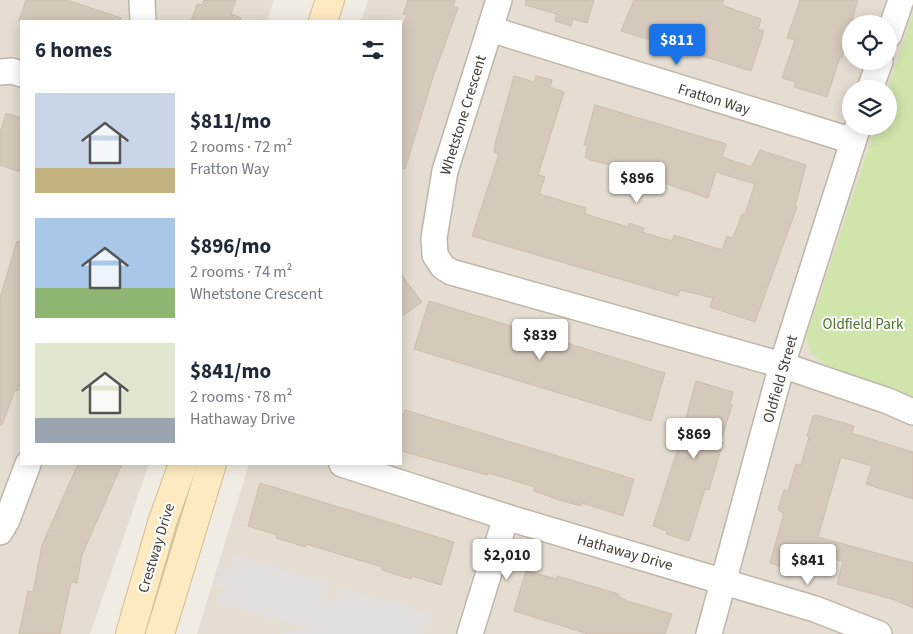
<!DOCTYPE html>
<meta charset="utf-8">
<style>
:root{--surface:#fff;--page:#f6f6f7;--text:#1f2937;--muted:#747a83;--accent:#1a73e8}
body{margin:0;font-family:"Source Sans 3",sans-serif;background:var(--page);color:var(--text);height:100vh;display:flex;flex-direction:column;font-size:19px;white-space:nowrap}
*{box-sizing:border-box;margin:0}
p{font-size:16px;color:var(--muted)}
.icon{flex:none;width:28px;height:28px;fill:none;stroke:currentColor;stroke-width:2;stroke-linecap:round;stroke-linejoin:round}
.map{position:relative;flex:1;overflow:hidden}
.panel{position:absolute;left:20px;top:20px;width:382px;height:445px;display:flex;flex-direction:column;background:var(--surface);border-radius:0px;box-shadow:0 2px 12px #0003}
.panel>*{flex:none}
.controls{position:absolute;left:842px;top:15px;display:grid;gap:10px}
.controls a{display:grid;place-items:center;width:55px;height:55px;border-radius:50%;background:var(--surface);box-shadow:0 2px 12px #0003;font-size:25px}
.price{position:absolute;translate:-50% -42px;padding:0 11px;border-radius:5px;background:#fff;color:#222;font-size:16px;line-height:32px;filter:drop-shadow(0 1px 2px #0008)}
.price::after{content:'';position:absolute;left:50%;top:30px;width:15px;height:11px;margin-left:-8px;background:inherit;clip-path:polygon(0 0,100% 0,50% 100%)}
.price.active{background:var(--accent);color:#fff}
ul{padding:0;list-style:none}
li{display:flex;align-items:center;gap:15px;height:125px;padding:0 15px}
li span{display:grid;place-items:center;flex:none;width:140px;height:100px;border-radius:0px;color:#555}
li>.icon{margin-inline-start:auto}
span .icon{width:60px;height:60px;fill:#fffc;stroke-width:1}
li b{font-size:21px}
h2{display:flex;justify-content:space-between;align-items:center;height:60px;padding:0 15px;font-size:21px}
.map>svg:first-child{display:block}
.residential{fill:#e5ddd1;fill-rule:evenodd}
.green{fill:#cfe5ab}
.parking{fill:#e1dedb}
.building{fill:#d5c9bb;stroke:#cdbeac}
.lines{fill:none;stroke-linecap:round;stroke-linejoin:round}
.street-casing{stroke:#bfb6a9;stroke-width:28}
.secondary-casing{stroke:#d1bc93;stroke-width:30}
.street{stroke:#fff;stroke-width:25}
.secondary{stroke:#fdeac0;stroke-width:28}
.labels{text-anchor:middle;stroke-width:4;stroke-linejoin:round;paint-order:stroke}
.street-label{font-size:15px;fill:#423b33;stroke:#fff}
.park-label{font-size:15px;fill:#497229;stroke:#fff}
</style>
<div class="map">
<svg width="913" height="634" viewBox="0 0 913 634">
<rect width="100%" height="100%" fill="#f1ece3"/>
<!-- residential -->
<g class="residential">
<polygon points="0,0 274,0 267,21 21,21 21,464 149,464 90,634 0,634"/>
<path d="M 368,0 L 913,0 L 913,634 L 197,634 L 249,464 L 401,464 L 401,21 L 361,21 ZM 851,24 L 889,24 L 889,61 L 851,61 ZM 851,89 L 889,89 L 889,126 L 851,126 Z"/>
</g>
<!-- green -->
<g class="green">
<polygon points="913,13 913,399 825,364 811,353 806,338 876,126 889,126 888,89"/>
<polygon points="199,464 154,634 141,634 190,481"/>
</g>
<!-- parking -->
<polygon class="parking" points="235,555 330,583 326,598 337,601 341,587 432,613 426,634 284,634 285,629 301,633 303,628 218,603 223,588 213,585 219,565 231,569"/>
<!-- building -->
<g class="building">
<polygon points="26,0 67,0 121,18 121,21 19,21"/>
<polygon points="204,0 236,0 231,14 241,18 241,21 191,21 197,4 202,5"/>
<polygon points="408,0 455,0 453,6 458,8 434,74 405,169 401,168 401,31 407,15 403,14"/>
<polygon points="526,0 594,0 587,23 573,19 571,26 555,21 557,14 525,5"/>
<polygon points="634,0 724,0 722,5 761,19 758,29 764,31 751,71 621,31"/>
<polygon points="800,0 858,0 852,19 854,20 851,24 842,58 840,57 827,97 794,87 795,82 782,78 795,40 787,38"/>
<polygon points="514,76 534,82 536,76 552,80 550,87 564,92 538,175 545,177 539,194 586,208 585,214 628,227 629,223 644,228 642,232 672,241 674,235 722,250 727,236 733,238 742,214 745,214 755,184 716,172 708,198 643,176 644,170 615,161 614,166 590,160 585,157 588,146 584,145 595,105 726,144 722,157 751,167 760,150 806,165 795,207 797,207 755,322 710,307 713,298 680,290 678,296 472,236 499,154 494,152 495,144"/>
<polygon points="6,113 21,118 21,172 0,165 0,133"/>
<polygon points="17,241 21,242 21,381 18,391 15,390 2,425 0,425 0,298"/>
<polygon points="401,274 422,302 401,317"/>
<polygon points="429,301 665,373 651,421 414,349"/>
<polygon points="696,381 733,392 730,404 732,405 721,441 723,442 709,490 705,489 689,541 666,534 667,531 653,526 677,451"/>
<polygon points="405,410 634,479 623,516 582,503 581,506 559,500 534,491 535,487 488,473 487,475 401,451 401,413 404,414"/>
<polygon points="816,415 854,426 852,433 913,452 913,499 866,484 872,466 841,457 818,537 913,563 913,608 895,600 837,584 843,562 815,549 807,575 770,563 784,513 778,510 784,490 788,491 796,464 801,465 809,437 807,436 813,416"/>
<polygon points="78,464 122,464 82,555 77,583 71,582 60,634 19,634 28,591 33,592 42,545"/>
<polygon points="260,483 454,542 441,585 412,576 411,579 382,570 383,567 355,559 306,544 305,547 276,538 277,535 248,526"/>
<polygon points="526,571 557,579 557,576 619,594 618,596 627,601 672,614 665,634 588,634 514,611"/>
</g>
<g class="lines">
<!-- street casing -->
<g class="street-casing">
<g id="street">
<polyline points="142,0 143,21"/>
<polyline points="499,0 445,171 434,238 435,255 443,267 451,272 782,365 888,401 913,412"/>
<polyline points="490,29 853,141"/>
<polyline points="889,35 901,0"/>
<polyline points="0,72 12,71 21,74"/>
<polyline points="870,89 880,61"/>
<polyline points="342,464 506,517 815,609 879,634"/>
<polyline points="0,532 7,520 28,464"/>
<polyline points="470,634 506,517"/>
<polyline points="709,634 782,365 858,126"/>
</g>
</g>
<!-- secondary casing -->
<g class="secondary-casing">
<g id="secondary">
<polyline points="323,21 330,0"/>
<polyline points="130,634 162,523 183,464"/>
<polyline points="160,634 212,464"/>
</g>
</g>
<!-- street -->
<use href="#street" class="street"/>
<!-- secondary -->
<use href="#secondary" class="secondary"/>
</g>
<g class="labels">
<!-- street labels -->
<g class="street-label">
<text transform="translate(714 99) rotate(17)" y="5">Fratton Way</text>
<text transform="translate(463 115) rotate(-73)" y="5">Whetstone Crescent</text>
<text transform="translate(780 379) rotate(-74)" y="5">Oldfield Street</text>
<text transform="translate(156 548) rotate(-73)" y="5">Crestway Drive</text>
<text transform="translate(625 552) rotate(16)" y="5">Hathaway Drive</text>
</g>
<!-- park labels -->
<g class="park-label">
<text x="863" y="329">Oldfield Park</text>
</g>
</g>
</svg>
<div class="controls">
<a><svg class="icon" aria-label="locate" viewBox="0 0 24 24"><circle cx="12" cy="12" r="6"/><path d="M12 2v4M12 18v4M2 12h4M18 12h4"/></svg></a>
<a><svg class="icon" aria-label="layers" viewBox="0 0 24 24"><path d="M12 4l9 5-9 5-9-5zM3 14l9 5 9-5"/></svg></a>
</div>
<b class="price active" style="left:677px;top:66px">$811</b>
<b class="price" style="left:637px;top:204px">$896</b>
<b class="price" style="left:540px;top:361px">$839</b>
<b class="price" style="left:694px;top:460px">$869</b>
<b class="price" style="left:507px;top:581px">$2,010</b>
<b class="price" style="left:808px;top:586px">$841</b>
<section class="panel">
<h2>6 homes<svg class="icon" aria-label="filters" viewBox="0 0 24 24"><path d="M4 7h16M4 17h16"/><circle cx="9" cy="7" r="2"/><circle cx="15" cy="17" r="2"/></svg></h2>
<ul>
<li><span style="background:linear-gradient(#c9d6e8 75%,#c2b280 0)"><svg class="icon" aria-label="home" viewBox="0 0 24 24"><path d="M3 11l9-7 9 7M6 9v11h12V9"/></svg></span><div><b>$811/mo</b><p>2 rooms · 72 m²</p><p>Fratton Way</p></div></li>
<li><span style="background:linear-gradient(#a9c7e8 70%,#8fb573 0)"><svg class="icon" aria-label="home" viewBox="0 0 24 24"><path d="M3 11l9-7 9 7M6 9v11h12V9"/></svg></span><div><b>$896/mo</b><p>2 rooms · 74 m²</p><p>Whetstone Crescent</p></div></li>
<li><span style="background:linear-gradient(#dfe7d0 75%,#9aa5b1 0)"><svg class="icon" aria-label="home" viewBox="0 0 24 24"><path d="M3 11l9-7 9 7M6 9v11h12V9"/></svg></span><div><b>$841/mo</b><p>2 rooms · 78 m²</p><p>Hathaway Drive</p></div></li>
</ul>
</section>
</div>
